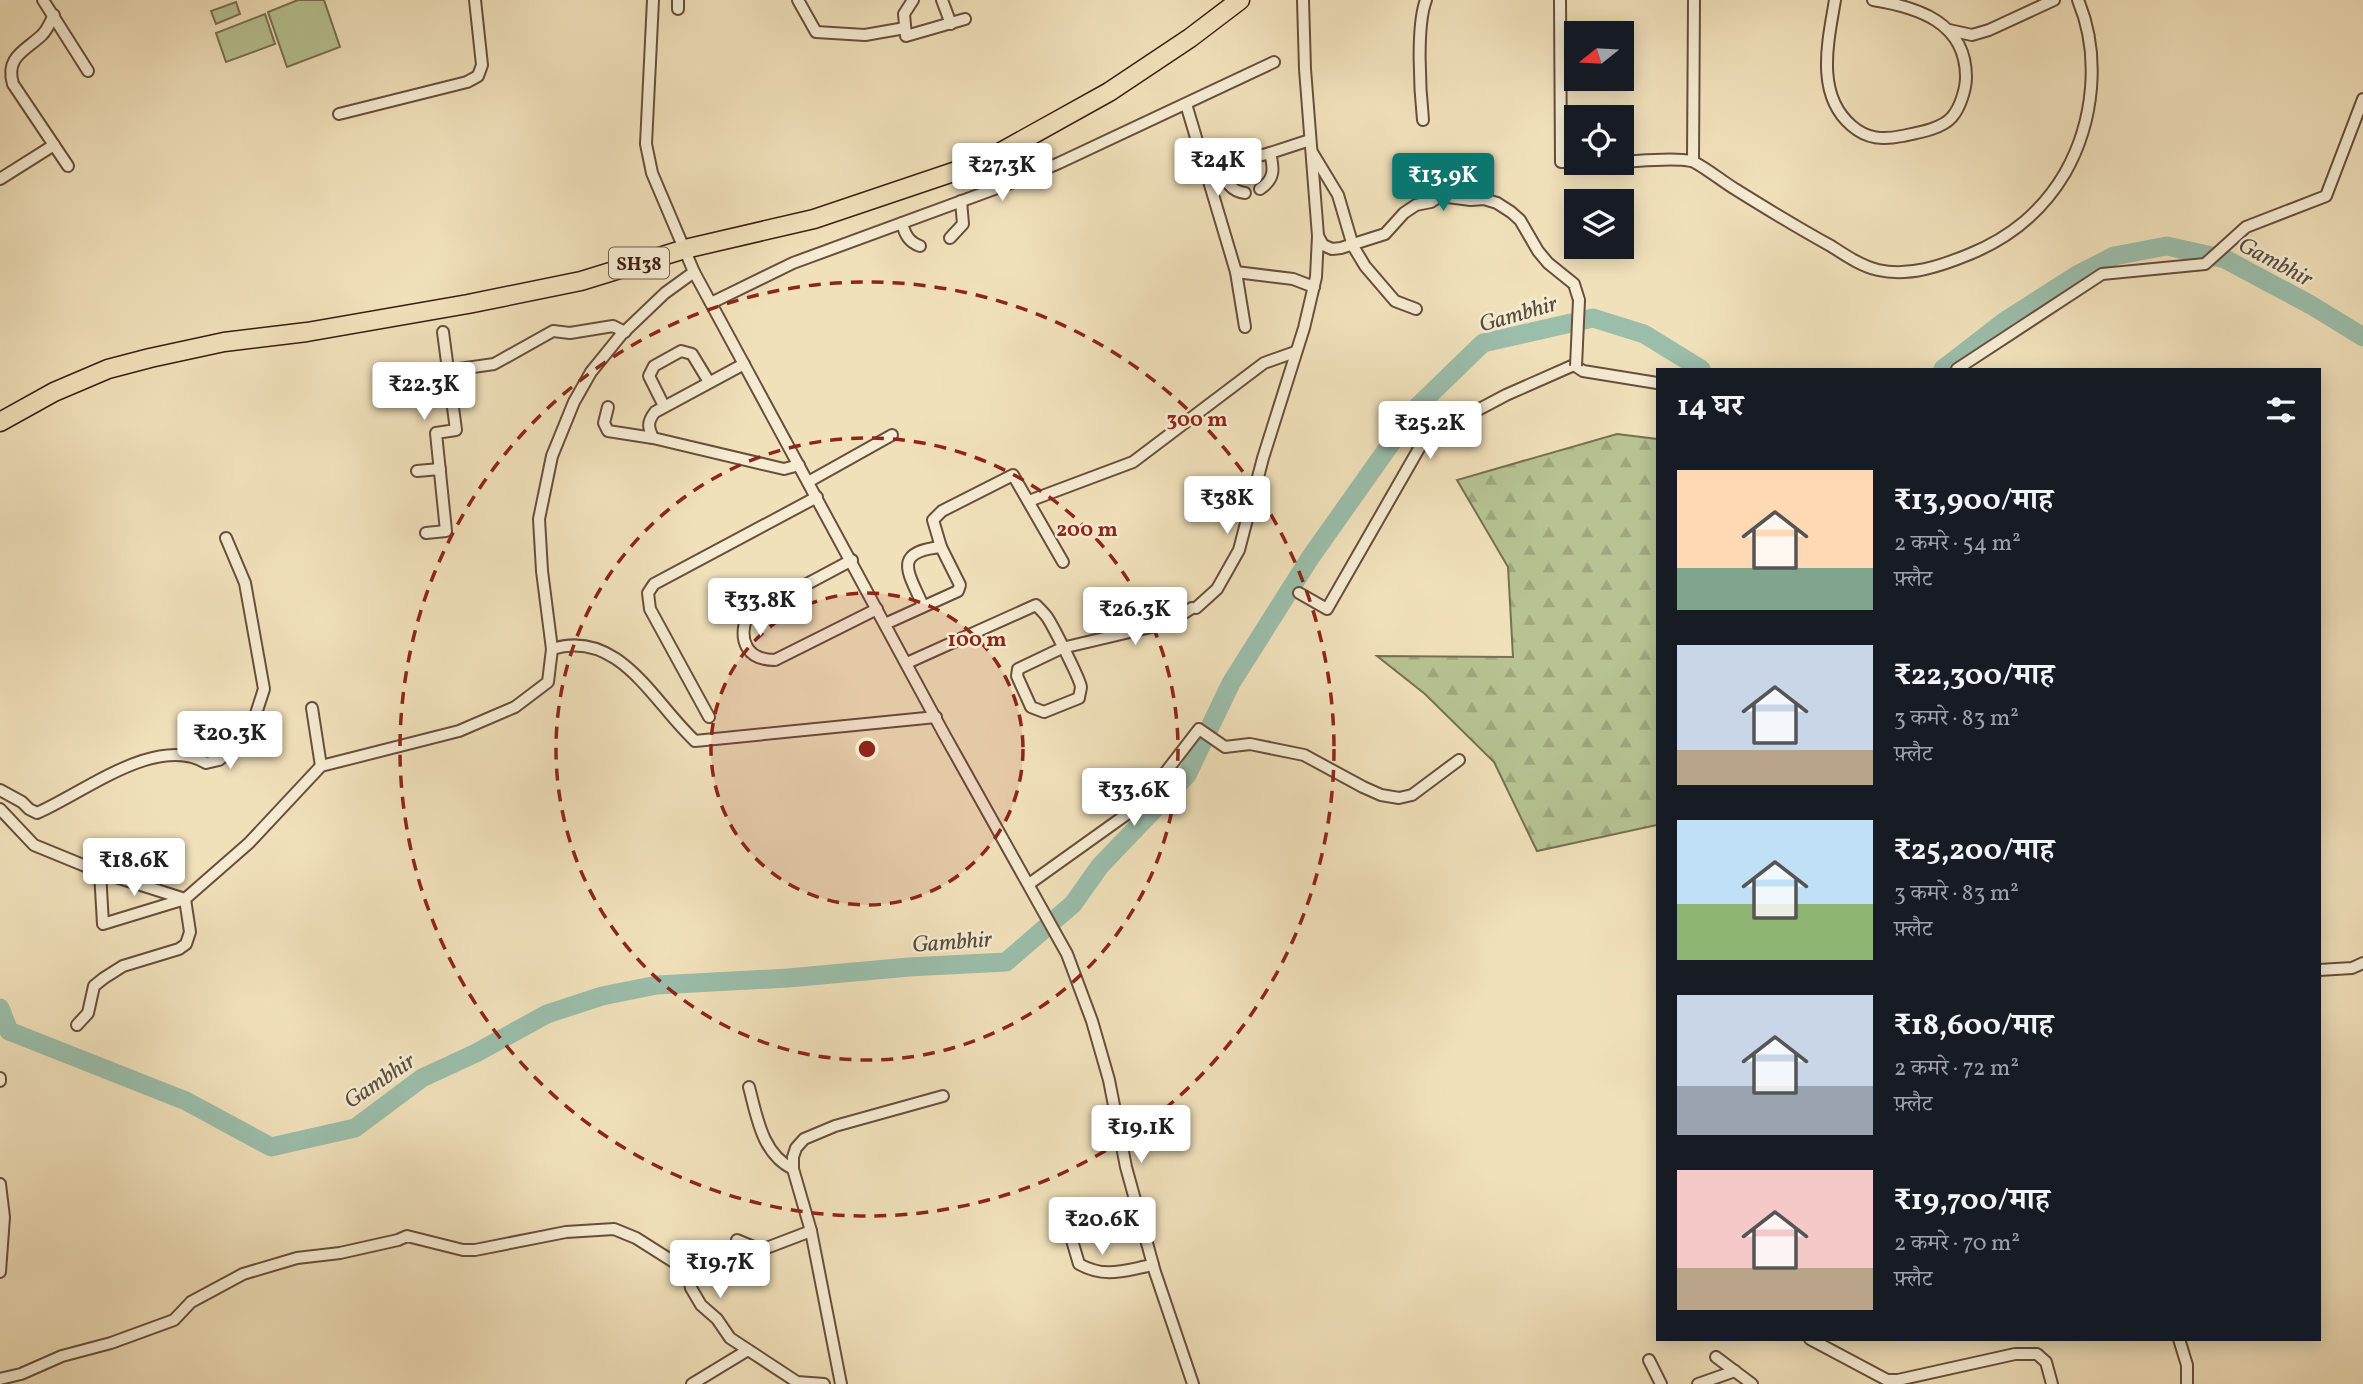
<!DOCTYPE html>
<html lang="hi">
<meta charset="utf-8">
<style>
:root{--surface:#171b24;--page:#20242c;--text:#f1f3f6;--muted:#9ea1a6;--accent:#0f766e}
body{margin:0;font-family:Vollkorn,"Noto Serif Devanagari",serif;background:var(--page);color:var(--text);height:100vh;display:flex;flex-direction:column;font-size:26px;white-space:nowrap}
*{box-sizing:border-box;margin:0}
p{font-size:23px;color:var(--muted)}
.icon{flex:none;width:38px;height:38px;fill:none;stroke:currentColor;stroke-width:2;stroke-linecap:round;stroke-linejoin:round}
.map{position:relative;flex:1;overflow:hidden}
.details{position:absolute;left:1656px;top:368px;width:665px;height:973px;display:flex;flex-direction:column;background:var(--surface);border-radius:0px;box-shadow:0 4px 18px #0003}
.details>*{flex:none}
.needle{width:46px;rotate:252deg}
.tools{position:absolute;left:1564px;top:21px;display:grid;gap:14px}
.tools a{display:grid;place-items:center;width:70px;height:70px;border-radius:0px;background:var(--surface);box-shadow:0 4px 18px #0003;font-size:35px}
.price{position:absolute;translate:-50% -60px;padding:0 16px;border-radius:7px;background:#fff;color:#222;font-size:23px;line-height:46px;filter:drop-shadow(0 2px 4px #0008)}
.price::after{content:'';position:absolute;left:50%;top:42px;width:21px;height:16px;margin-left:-10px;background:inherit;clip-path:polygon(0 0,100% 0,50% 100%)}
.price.active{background:var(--accent);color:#fff}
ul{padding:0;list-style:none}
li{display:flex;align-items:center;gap:21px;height:175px;padding:0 21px}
li span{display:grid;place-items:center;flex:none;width:196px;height:140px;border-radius:0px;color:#555}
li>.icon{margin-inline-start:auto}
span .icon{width:84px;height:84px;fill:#fffc;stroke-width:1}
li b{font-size:30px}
h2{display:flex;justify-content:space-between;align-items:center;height:84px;padding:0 21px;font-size:30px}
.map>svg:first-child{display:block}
.forest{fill:url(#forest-firs);stroke:#787052;stroke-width:2}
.green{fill:#b7c392;stroke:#787052;stroke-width:2}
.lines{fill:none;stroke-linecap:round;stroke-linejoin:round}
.river{stroke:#9bbeab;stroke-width:19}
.minor-casing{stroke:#684e3c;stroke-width:14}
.primary-casing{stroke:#3a1d11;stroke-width:21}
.minor{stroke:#f6ecd3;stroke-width:10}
.primary{stroke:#f1e1bb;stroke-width:18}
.minor-bridge-casing{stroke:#684e3c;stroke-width:14;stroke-linecap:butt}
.minor-bridge{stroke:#f6ecd3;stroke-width:10}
.ring{fill:none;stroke:#8f2418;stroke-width:3.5;stroke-dasharray:12 9}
.labels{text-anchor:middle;stroke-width:5;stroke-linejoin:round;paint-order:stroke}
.shield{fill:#f6ecd3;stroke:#725b4b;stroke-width:2}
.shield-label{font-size:19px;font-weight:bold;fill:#3a1d11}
.water-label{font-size:23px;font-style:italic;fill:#574d3f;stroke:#f6ecd3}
.centre{fill:#8f2418;stroke:#f6ecd3;stroke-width:3.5}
.ring-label{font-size:21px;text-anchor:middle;font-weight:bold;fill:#8f2418;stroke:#f6ecd3;stroke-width:5;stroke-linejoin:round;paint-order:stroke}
</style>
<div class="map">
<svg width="2363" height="1384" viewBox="0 0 2363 1384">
<defs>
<pattern id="forest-firs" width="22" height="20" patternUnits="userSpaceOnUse" patternTransform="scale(1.75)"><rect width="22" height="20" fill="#b7c392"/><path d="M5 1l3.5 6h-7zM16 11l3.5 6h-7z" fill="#9ea77d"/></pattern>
</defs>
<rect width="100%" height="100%" fill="#f1e1bb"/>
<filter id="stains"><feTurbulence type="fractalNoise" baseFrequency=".00286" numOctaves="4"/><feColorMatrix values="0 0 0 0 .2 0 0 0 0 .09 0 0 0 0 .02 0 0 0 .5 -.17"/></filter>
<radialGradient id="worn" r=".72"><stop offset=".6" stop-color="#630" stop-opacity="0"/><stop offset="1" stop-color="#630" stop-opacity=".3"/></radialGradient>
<!-- forest -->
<polygon class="forest" points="1617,434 1657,439 1657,825 1537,851 1494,762 1425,694 1377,656 1513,657 1508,567 1457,480"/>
<!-- green -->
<g class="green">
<polygon points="298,0 324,0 340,47 287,67 268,12"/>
<polygon points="236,2 240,14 216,24 211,11"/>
<polygon points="265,14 275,44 226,62 216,33"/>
</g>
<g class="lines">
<!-- river -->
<g class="river">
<polyline points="1943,369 2005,321 2077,275 2114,256 2167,246 2225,259 2311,305 2363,337"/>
<polyline points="0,1008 9,1031 186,1101 271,1147 355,1128 422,1078 476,1053 547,1014 602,996 657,985 788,978 909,967 1006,962 1073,904 1100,866 1187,775 1231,683 1310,558 1416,408 1483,343 1593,318 1644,334 1701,369"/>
</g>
<!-- minor casing -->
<g class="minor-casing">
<g id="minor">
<polyline points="43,0 88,71"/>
<polyline points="798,0 816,32 865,35 905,28"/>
<polyline points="913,0 904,14 906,36 965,19"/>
<polyline points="942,0 951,24"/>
<polyline points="1560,0 1561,162 1577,162"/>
<path d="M 1835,0 C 1828,42 1815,95 1852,126 C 1867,139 1883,140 1902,136 C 1917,133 1942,129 1952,117 C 1960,108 1966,89 1966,77 C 1966,22 1917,7 1873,0"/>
<polyline points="678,9 678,0"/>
<path d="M 54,15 C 50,22 48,29 42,35 C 25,51 5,57 13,84 L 68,166"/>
<polyline points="1949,30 1972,35 1989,30 2054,0"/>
<polyline points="1186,104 1236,272 1245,327"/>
<polyline points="339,114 467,82 478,76 482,65 475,0"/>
<path d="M 1423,120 C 1420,91 1416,26 1426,0"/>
<polyline points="1312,152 1338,195 1353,246 1365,266 1395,301 1416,309"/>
<polyline points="1270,153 1310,140"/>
<polyline points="1693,161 1694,0"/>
<path d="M 1622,162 C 1641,161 1673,157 1691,161 C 1698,162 1726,184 1735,189 C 1767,209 1798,228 1831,246 C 1845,255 1861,266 1878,270 C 1909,277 1941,266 1970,254 C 2011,237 2042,212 2065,173 C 2094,122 2101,55 2078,0"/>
<polyline points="1588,163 1608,163"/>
<path d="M 1219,167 C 1225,179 1229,191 1245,193"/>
<path d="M 1206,170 L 1270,153 C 1274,169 1275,179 1260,189"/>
<polyline points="0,179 54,145"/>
<path d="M 902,223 C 905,235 909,242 920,246"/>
<polyline points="1318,236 1323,245 1332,249 1341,248 1385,234 1404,213 1416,205 1431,202 1440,196 1471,200 1484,199 1497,203 1511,212 1520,220 1538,251 1548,263 1574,284 1579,300"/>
<polyline points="950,238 963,224 961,201"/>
<polyline points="694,272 944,734 1067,954 1092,1021 1109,1080 1126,1167 1155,1272 1193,1384"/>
<polyline points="1236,272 1293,279 1314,287"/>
<polyline points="711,303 793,263 1019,180 1059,163 1274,62"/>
<path d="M 744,364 L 655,412 C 647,422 648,427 653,438 L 784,469 L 799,465"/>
<polyline points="1957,369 2102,274 2205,264 2246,227 2326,196 2363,99"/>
<polyline points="438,372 494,364 553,331 570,333 613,326 625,332"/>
<polyline points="664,406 649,376 654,366 681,351 692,354 709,382"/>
<polyline points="608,407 604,423 608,431 653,438"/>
<polyline points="417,471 440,469"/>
<polyline points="808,482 892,435"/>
<polyline points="1029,501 1133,462 1264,363 1295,352"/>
<polyline points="426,533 446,531 436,433 456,430 443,332"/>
<polyline points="941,547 933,520 942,511 1013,475 1063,562"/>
<path d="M 852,560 L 747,616 C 738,641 747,660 775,660 L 877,609"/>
<polyline points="1299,593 1327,609 1425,438 1506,395 1574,365 1583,371 1657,383"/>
<polyline points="1196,608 1217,589 1239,550 1263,458 1304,328 1316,277 1318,236 1305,69 1303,0"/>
<path d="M 885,624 L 958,591 L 960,585 L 941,547 C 891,552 909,573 923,606"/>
<path d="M 552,649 C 619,628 653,702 695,741 L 936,717"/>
<path d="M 907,663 L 1036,605 C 1040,609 1044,613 1047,617 C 1053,626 1080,679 1081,687 C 1081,689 1079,696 1079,698 L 1044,712 L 1031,707 L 1017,676 L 1018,669 L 1062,648 L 1168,623 L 1192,608"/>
<polyline points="312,708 321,766"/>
<polyline points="709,717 650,609 648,593 654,584 817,497"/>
<path d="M 0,790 L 22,802 L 29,809 L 37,813 C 82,794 157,733 206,763 L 219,760 L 240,744 L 250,732 L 264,689 L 245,583 L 226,538"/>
<polyline points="0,809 34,845 100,872 185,899 249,843 321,766 459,731 515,707 548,682 552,649 542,571 539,519 552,456 574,402 591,372 621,335 665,293 694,272 652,173 646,144 653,0"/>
<polyline points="1029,884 1141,804 1199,729 1225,747 1250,744 1304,755 1363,787 1381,795 1399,798 1412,795 1459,760"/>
<polyline points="2319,970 2352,968 2363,963"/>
<polyline points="77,1025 88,1013 94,986 104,978 123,966 179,949 186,944 190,932 185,899 103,924 100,872"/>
<polyline points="0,1078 0,1081"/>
<path d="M 749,1087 C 757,1117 762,1154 793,1169 L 811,1231 L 841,1384"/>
<polyline points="793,1169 793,1157 796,1148 804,1139 835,1126 943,1096"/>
<polyline points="0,1184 4,1217 0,1272"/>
<path d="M 1066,1220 L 1079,1264 C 1106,1279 1125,1270 1153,1265"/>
<polyline points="737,1240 761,1250 811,1231"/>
<polyline points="1810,1339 1887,1380 1898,1380 2015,1354 2037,1354 2046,1362 2052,1384"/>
<polyline points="2179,1339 2187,1365 2187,1384"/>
<polyline points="1716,1357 1752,1384"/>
<polyline points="1649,1360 1661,1384"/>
<polyline points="0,1379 21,1374 62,1356 111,1343 174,1320 191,1302 243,1274 297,1258 340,1253 398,1240 407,1236 463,1250 475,1250 566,1232 614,1229 636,1238 688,1271 691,1288 701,1305 717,1319 730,1338 797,1382 824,1384"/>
<polyline points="692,1384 748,1350"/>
<polyline points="1698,1384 1735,1371"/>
</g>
</g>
<!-- primary casing -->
<g class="primary-casing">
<polyline id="primary" points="0,422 54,392 108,369 150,358 224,342 307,332 468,304 581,281 685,249 814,219 983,162 1109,92 1190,38 1240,0"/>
</g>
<!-- minor -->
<use href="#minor" class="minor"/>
<!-- primary -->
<use href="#primary" class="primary"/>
<!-- minor-bridge casing -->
<g class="minor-bridge-casing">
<polyline id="minor-bridge" points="1576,366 1579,300"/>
</g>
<!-- minor-bridge -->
<use href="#minor-bridge" class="minor-bridge"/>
</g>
<!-- distance rings -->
<circle cx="867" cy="749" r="156" fill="#8f2418" fill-opacity=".12"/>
<g class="ring">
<circle cx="867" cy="749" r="156"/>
<circle cx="867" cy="749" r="311"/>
<circle cx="867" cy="749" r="467"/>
</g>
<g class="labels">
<!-- shield labels -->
<rect class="shield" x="609" y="247.5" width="60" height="31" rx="5"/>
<g class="shield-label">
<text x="639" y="270">SH38</text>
</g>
<!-- water labels -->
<g class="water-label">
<text transform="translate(2276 261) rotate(28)" y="8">Gambhir</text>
<text transform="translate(1518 313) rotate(-16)" y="8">Gambhir</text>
<text transform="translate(952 941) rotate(-4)" y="8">Gambhir</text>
<text transform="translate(379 1080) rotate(-34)" y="8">Gambhir</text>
</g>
</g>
<circle cx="867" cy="749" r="10" class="centre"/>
<g class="ring-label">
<text x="1197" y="426">300 m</text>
<text x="1087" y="536">200 m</text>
<text x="977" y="646">100 m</text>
</g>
<rect width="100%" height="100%" filter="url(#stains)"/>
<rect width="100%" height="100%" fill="url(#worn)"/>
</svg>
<div class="tools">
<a><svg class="needle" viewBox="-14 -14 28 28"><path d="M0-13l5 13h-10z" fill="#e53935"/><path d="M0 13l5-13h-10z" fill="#9ea1a6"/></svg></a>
<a><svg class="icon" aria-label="locate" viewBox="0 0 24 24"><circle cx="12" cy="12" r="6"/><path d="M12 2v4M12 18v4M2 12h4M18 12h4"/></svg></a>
<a><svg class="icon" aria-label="layers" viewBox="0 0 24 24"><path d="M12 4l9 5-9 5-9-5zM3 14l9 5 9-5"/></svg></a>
</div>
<b class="price" style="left:1218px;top:198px">₹24K</b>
<b class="price" style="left:1002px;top:203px">₹27.3K</b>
<b class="price active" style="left:1443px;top:213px">₹13.9K</b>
<b class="price" style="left:424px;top:422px">₹22.3K</b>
<b class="price" style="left:1430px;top:461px">₹25.2K</b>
<b class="price" style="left:1227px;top:536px">₹38K</b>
<b class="price" style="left:760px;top:638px">₹33.8K</b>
<b class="price" style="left:1135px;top:647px">₹26.3K</b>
<b class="price" style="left:230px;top:771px">₹20.3K</b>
<b class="price" style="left:1134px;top:828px">₹33.6K</b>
<b class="price" style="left:134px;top:898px">₹18.6K</b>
<b class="price" style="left:1141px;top:1165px">₹19.1K</b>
<b class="price" style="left:1102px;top:1257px">₹20.6K</b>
<b class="price" style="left:720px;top:1300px">₹19.7K</b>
<section class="details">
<h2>14 घर<svg class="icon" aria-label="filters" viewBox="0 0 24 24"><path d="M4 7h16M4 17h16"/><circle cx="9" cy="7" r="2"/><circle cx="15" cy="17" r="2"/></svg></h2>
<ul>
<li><span style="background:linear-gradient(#ffd9b3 70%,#7fa58c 0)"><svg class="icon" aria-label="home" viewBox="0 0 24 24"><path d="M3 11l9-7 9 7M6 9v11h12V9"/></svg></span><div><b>₹13,900/माह</b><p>2 कमरे · 54 m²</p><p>फ़्लैट</p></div></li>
<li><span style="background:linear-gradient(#c9d6e8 75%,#b9a48a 0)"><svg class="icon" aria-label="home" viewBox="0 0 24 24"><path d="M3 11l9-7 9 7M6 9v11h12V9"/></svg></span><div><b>₹22,300/माह</b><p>3 कमरे · 83 m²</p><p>फ़्लैट</p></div></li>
<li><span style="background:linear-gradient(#bfe0f5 60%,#8fb573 0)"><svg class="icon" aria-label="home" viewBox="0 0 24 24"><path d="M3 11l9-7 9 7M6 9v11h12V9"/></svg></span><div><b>₹25,200/माह</b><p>3 कमरे · 83 m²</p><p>फ़्लैट</p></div></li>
<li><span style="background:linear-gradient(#c9d6e8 65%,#9aa5b1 0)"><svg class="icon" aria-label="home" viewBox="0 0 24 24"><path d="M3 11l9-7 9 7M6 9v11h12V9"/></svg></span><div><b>₹18,600/माह</b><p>2 कमरे · 72 m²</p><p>फ़्लैट</p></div></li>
<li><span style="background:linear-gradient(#f6c9c9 70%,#b9a48a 0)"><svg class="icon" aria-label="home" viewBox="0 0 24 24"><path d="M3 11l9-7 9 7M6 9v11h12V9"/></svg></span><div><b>₹19,700/माह</b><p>2 कमरे · 70 m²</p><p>फ़्लैट</p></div></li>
</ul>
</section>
</div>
